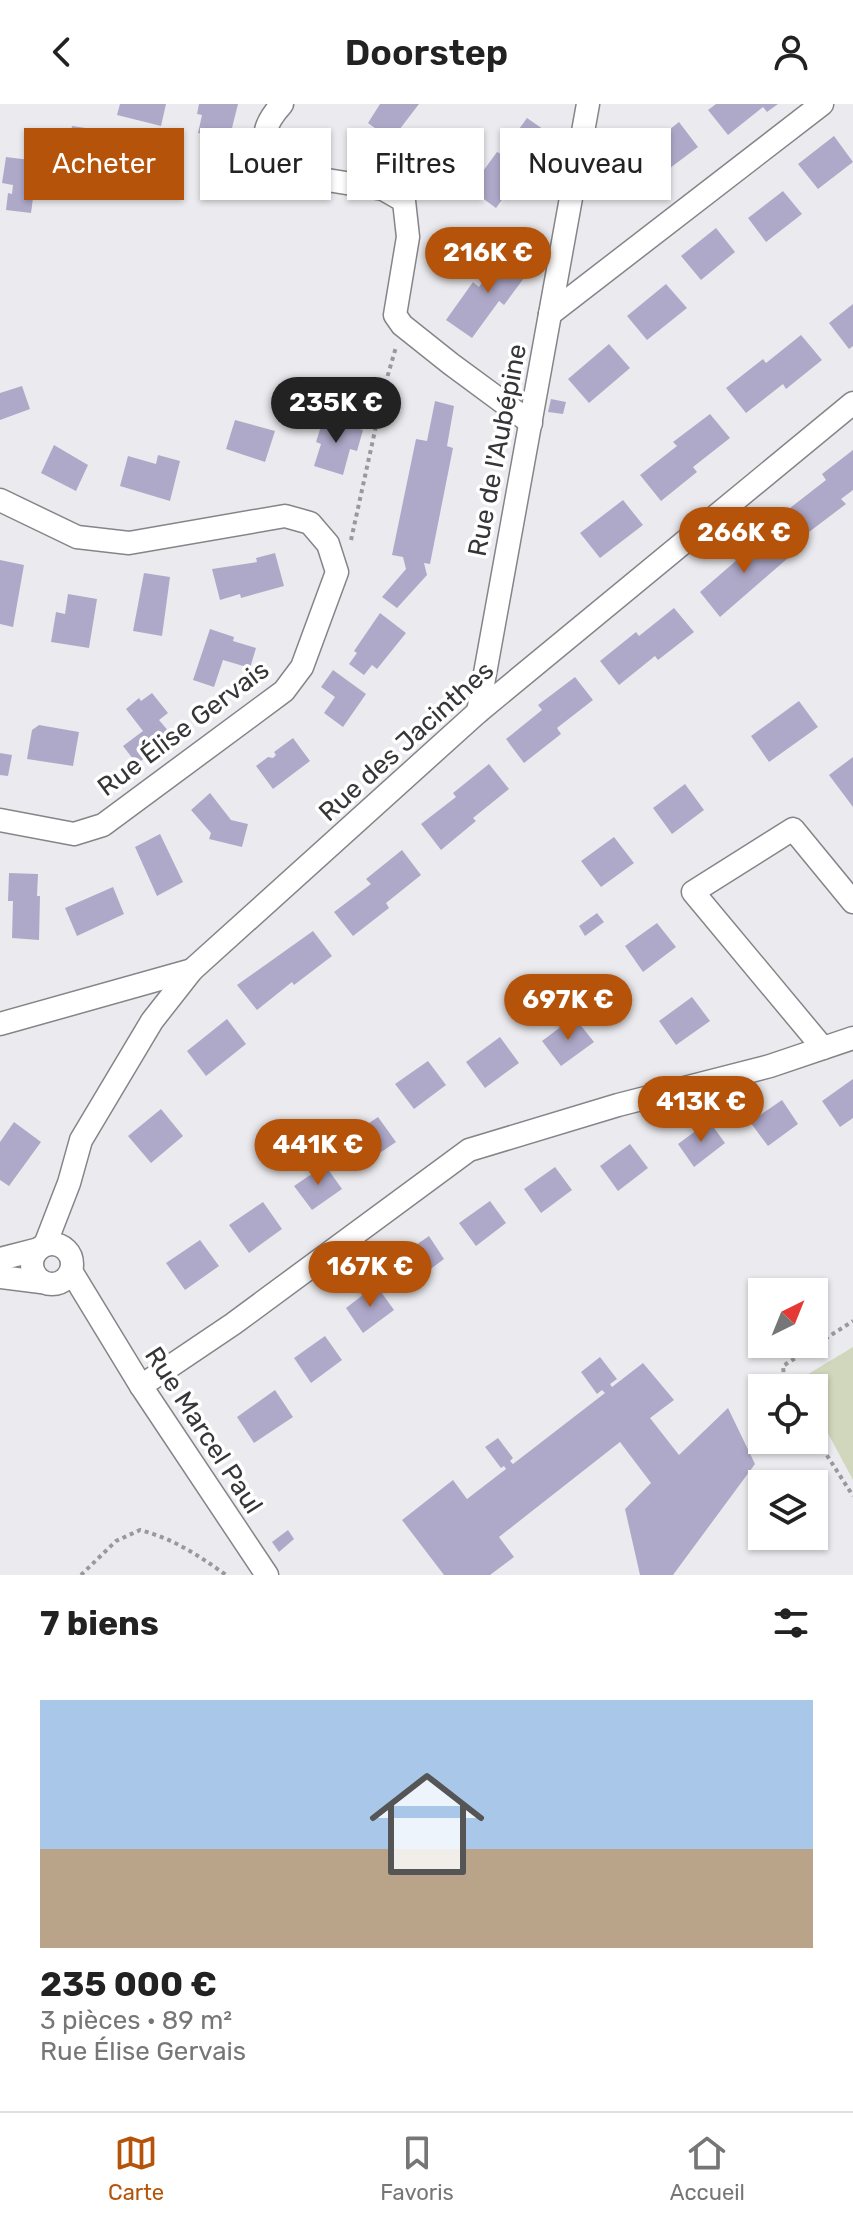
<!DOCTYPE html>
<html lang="fr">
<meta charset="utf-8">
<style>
:root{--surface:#fff;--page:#f6f6f6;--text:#222;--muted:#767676;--line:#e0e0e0;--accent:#b45309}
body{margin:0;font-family:Rubik,sans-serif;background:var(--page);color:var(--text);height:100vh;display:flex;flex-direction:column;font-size:30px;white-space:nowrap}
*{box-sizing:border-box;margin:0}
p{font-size:26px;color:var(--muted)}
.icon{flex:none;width:44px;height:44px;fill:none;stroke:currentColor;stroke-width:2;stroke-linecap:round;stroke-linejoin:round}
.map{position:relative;height:1471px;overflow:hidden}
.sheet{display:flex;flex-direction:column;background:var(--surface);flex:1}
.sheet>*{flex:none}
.top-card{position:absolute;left:24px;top:24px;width:806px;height:72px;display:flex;gap:16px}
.needle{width:52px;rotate:43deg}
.controls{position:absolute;left:748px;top:1174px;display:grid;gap:16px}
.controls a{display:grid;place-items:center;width:80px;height:80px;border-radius:0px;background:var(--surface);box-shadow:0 2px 6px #0004;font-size:40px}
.price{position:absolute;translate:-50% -68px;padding:0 18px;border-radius:28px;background:var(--accent);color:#fff;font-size:26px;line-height:52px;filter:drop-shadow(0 2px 4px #0008)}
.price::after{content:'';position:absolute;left:50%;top:48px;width:24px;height:18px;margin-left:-12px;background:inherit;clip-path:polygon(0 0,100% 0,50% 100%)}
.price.on{background:#222;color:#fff}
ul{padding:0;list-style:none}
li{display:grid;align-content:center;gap:16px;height:424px;padding:0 40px}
li span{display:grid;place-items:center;height:248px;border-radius:0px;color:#555}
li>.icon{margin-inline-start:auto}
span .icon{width:144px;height:144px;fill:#fffc;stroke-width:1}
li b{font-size:34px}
h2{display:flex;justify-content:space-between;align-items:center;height:96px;padding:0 40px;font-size:34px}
.pill{padding:0 28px;border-radius:0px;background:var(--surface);box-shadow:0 2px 6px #0004;font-size:28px;line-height:72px}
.pill.on{background:var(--accent);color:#fff}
header{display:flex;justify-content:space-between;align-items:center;height:104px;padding:0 40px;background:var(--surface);font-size:36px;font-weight:600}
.tab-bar{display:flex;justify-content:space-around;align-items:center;height:112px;border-top:2px solid var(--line);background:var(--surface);font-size:22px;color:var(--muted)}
.tab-bar a{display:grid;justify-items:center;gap:4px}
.tab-bar .on{color:var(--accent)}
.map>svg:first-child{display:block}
.park{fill:#d1d7bc}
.building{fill:#afa9c9}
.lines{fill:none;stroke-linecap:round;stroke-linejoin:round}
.street-casing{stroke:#858488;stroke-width:25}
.path{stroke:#99989b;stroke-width:4;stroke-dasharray:4 4;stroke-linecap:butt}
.street{stroke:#fff;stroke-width:22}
.labels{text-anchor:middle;stroke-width:7;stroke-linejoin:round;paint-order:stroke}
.street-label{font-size:26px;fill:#363537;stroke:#fff}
</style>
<header><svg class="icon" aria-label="back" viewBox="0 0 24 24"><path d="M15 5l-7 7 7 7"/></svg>Doorstep<svg class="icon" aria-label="person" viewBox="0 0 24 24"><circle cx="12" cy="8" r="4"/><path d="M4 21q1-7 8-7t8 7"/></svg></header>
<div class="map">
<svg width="853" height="1471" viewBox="0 0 853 1471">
<rect width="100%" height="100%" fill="#ebebef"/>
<!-- park -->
<polygon class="park" points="853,1243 853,1376 824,1322 817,1326 814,1321 814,1284 792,1284 790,1281"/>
<!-- building -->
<g class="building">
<polygon points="120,0 166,0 161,22 117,11"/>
<polygon points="199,0 238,0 229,36 198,29 202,11 197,10"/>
<polygon points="380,0 419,0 396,30 391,27 387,33 368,19"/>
<polygon points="716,0 778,0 767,8 763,3 728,31 708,6"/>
<polygon points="527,14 553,32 527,69 524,66 496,104 470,85 497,48 501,50"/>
<polygon points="679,18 698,43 662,70 658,65 623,92 604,69 639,41 643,46"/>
<polygon points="72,22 92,25 90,35 70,32"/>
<polygon points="834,32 853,58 818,85 798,60"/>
<polygon points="6,53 38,57 31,109 6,106 8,89 12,90 13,81 2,79"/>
<polygon points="234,55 252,58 251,63 232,61"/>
<polygon points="783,87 802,110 766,138 748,114"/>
<polygon points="716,124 735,148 701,176 681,152"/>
<polygon points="505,147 530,166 504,201 499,197 472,234 446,216 473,178 479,183"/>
<polygon points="666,180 687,204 647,236 627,212"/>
<polygon points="853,200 853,242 849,245 829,219"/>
<polygon points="801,231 822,256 786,285 783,280 746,309 726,284 763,255 766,259"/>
<polygon points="609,240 630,264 589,299 568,275"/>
<polygon points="22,282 30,305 0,316 0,289"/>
<polygon points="551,295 566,298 563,310 548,308"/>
<polygon points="435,297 454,302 447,342 453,344 430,460 424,459 427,471 397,504 382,493 406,465 403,453 392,451 416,335 427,337"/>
<polygon points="710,310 730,334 693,363 697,368 661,397 640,371 677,342 673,338"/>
<polygon points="324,313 363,326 357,347 350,345 343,371 314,362 321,340 316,338"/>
<polygon points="235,316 275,327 265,358 226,345"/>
<polygon points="54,341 88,361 76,387 41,369"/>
<polygon points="853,346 853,386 841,395 846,400 809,428 790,404 826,376 822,370"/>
<polygon points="158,351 180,357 170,397 120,382 128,352 156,360"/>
<polygon points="623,396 643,421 600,454 580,429"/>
<polygon points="768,429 788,454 720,513 700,488"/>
<polygon points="275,449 284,482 241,494 240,490 220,496 212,465 257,458 256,454"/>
<polygon points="0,456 24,461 13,523 0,520"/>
<polygon points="144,469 170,473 162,532 133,527"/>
<polygon points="68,490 97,495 89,544 51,538 56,508 65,510"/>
<polygon points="674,504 694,528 658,556 655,552 619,581 600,557 636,528 639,532"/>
<polygon points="380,509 406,529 377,565 372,561 364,571 349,560 357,549 354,547"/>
<polygon points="210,525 234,533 233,537 256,544 250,564 223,556 214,583 193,576"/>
<polygon points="333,566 366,590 343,623 324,609 335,593 321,583"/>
<polygon points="575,573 593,596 557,624 561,630 524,659 506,635 542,606 538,601"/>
<polygon points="152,589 168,609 159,616 170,629 158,639 160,642 137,660 123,642 143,627 126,605 139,594 141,597"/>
<polygon points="799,597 818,623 769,658 751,632"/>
<polygon points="39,621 79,628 73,662 27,655 32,626"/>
<polygon points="293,634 310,657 273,685 256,662 268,653 273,654 276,651 274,648"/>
<polygon points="0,649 12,651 8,672 0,671"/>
<polygon points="853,653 853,703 829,671"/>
<polygon points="489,660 509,685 473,714 476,717 441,746 421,720 456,693 453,689"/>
<polygon points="685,680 704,706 672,730 653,704"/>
<polygon points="210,689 231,716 248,720 242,743 209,735 211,729 191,706"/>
<polygon points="160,730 183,778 157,792 135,743"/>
<polygon points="614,733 634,759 601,783 581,757"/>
<polygon points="402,746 421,771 386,799 389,804 353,832 334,808 371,780 366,775"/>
<polygon points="9,769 38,770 37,792 40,792 39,836 12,834 13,797 8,797"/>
<polygon points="113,783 124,810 77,832 65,804"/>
<polygon points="597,809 604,818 585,832 579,822"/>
<polygon points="657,819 676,843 643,868 625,842"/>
<polygon points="313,827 332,852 294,881 292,878 257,906 237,881"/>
<polygon points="692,893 710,917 676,941 659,917"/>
<polygon points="574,913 594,938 561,962 542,937"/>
<polygon points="227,915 246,940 206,972 187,947"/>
<polygon points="500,933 519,959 485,984 466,958"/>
<polygon points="428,957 446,981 414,1005 395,980"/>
<polygon points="853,975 853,1014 840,1023 822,997"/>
<polygon points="782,996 798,1020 768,1042 750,1018"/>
<polygon points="161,1005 183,1032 151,1059 128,1032"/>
<polygon points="378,1013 396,1038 362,1061 344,1036"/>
<polygon points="709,1017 725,1039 694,1063 678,1040"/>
<polygon points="14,1018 41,1038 9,1082 0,1076 0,1038"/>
<polygon points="630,1040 648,1064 618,1087 600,1062"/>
<polygon points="325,1061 342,1085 312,1106 294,1082"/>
<polygon points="555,1063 572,1086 541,1109 524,1085"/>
<polygon points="490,1097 506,1119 476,1142 459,1119"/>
<polygon points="263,1098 282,1125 249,1149 229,1121"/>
<polygon points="429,1132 444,1155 413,1178 397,1154"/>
<polygon points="200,1136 219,1162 185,1186 166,1159"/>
<polygon points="376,1181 394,1206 363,1229 346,1204"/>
<polygon points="325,1232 342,1256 311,1279 294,1254"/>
<polygon points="600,1253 617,1275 610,1280 612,1283 643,1259 674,1296 650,1314 679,1351 728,1304 755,1360 673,1471 640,1471 625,1405 651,1379 620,1338 499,1433 514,1453 490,1471 444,1471 402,1416 453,1376 467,1395 506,1365 504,1362 501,1364 485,1343 498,1334 513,1354 510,1357 513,1360 605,1289 602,1286 597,1290 581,1268"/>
<polygon points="275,1286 293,1313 254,1339 237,1313"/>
<polygon points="288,1426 294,1435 279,1448 272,1438"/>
</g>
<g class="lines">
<!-- street casing -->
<g class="street-casing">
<g id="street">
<path d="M 282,0 C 262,22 262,33 270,62 L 284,69 L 383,85 L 404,97 L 408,133 L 395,211 L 402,221 L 451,260 L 531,319"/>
<polyline points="550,210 822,0"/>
<polyline points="0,396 77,433 129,439 285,412 310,419 328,440 337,468 302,563 284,587 103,721 74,730 0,716"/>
<polyline points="478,608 588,0"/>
<polyline points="0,920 192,866"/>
<polyline points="823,944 693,788 793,725 853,798"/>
<circle cx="52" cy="1160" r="20"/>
<polyline points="45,1141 69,1079 81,1036 152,917 192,866 478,608 853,299"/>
<polyline points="0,1155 39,1145"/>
<polyline points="71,1167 141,1282 267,1471"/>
<polyline points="0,1173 41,1178"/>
<polyline points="141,1282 233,1220 469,1046 618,1001 770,962 853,934"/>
</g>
</g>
<!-- path -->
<g class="path">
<polyline points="351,436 385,281 396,243"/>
<polyline points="785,1284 783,1262 853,1217"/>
<polyline points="814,1331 853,1392"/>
<path d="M 81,1471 L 116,1437 L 140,1426 C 174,1435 198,1451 226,1471"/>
</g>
<!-- street -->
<use href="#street" class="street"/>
</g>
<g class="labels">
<!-- street labels -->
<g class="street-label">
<text transform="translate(497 346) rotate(-79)" y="9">Rue de l'Aubépine</text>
<text transform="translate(183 624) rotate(-37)" y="9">Rue Élise Gervais</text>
<text transform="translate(406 637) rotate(-42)" y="9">Rue des Jacinthes</text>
<text transform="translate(204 1326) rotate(57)" y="9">Rue Marcel Paul</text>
</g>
</g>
</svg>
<div class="controls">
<a><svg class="needle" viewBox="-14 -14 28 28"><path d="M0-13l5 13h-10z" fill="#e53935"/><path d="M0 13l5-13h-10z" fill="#767676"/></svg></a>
<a><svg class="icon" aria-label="locate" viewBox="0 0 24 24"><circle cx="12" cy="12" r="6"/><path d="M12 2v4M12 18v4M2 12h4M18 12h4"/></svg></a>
<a><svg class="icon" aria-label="layers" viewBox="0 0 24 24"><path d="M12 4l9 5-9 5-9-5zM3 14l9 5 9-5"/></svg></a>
</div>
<b class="price" style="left:488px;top:191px">216K €</b>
<b class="price on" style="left:336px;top:341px">235K €</b>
<b class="price" style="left:744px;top:471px">266K €</b>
<b class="price" style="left:568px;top:938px">697K €</b>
<b class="price" style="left:701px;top:1040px">413K €</b>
<b class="price" style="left:318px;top:1083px">441K €</b>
<b class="price" style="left:370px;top:1205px">167K €</b>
<div class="top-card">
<a class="pill on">Acheter</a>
<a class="pill">Louer</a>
<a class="pill">Filtres</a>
<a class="pill">Nouveau</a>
</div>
</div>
<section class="sheet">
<h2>7 biens<svg class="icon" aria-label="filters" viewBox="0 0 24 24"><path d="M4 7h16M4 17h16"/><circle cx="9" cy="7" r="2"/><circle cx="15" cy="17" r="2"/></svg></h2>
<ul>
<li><span style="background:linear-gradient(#a9c7e8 60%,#b9a48a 0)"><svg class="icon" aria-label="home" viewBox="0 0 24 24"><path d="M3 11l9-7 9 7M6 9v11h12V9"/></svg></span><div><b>235 000 €</b><p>3 pièces · 89 m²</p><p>Rue Élise Gervais</p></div></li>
</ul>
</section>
<nav class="tab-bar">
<a class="on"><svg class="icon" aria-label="map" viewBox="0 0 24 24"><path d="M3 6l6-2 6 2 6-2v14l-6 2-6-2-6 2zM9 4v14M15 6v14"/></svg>Carte</a>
<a><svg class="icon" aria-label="saved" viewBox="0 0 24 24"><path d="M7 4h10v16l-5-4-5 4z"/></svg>Favoris</a>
<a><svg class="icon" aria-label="home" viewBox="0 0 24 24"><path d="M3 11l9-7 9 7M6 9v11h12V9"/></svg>Accueil</a>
</nav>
